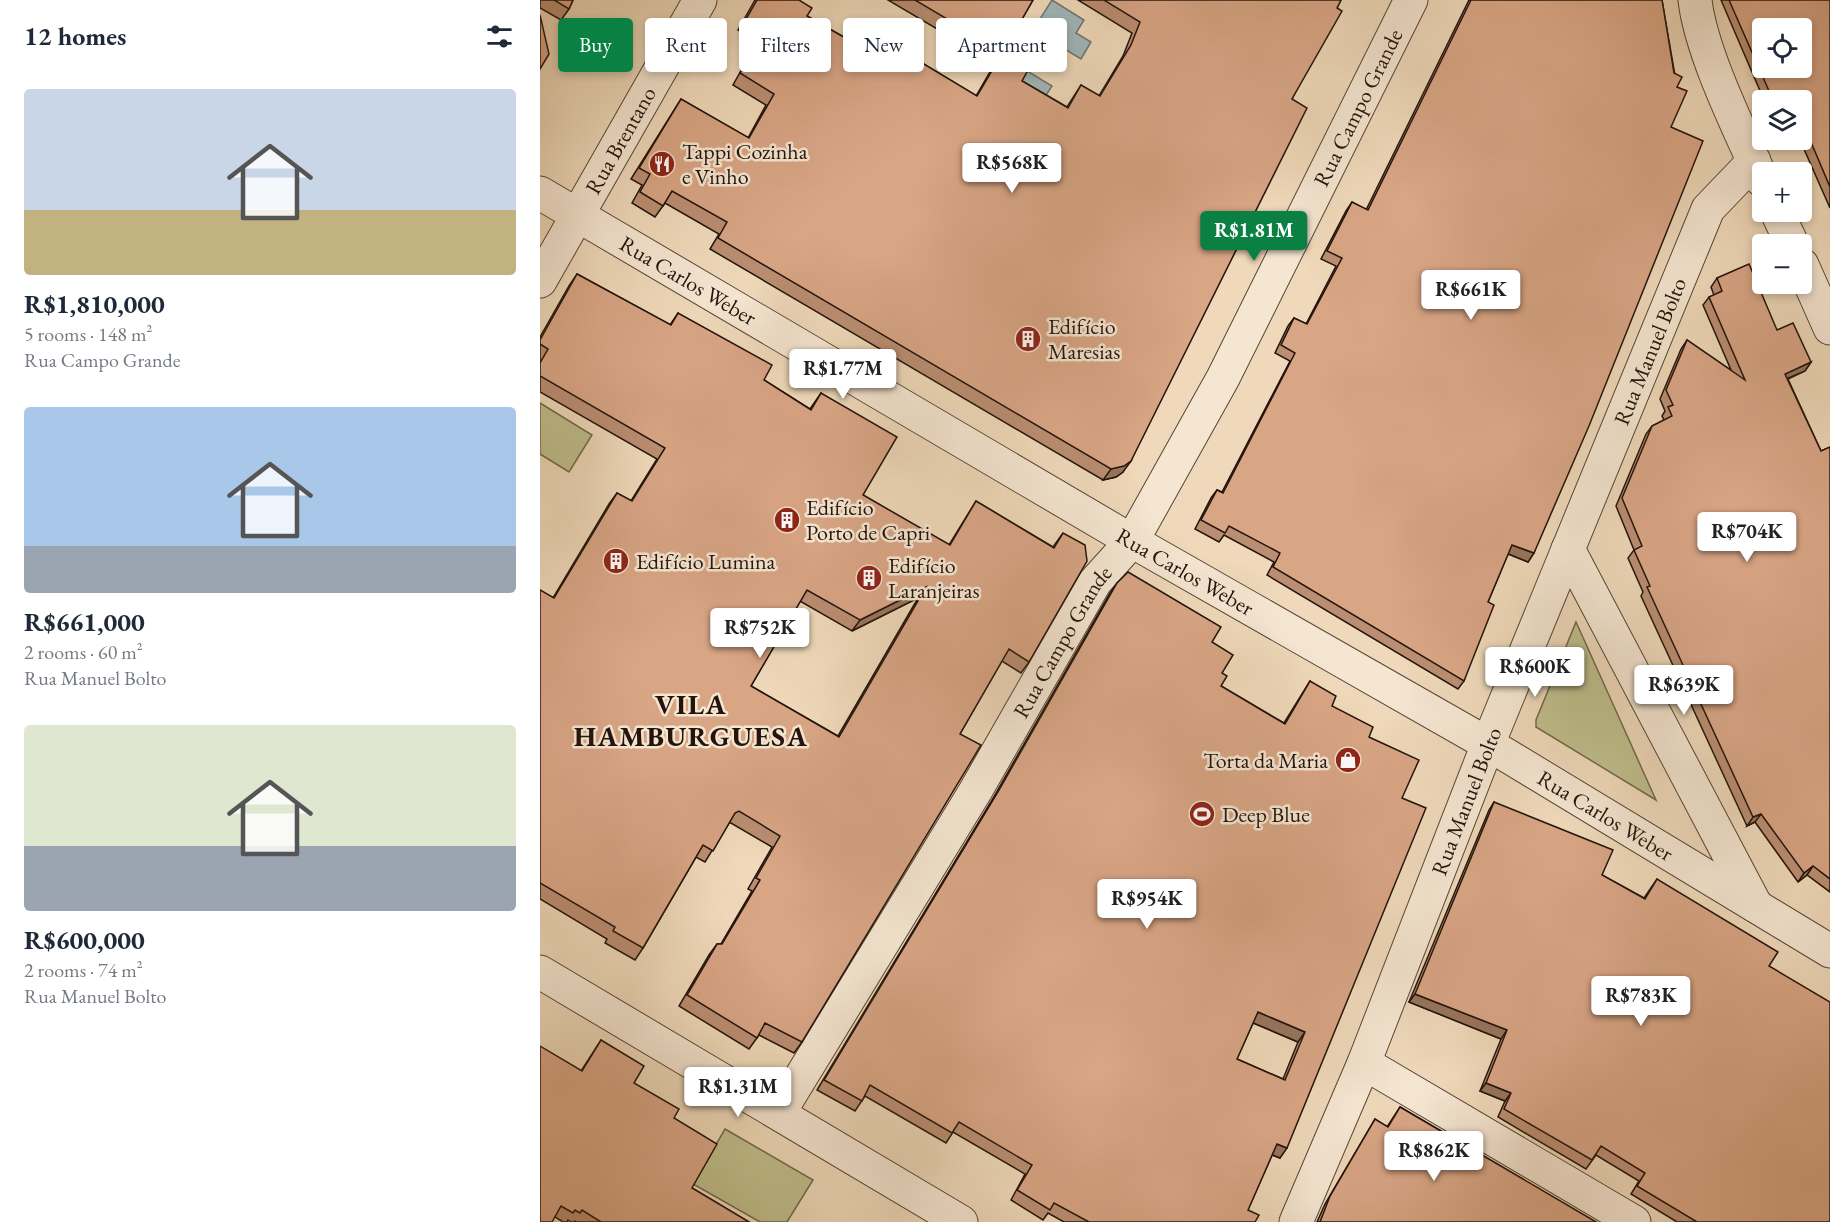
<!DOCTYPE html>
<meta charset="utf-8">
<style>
:root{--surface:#fff;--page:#f2f2f3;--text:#1f2937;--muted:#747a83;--accent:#0b8043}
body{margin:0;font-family:"EB Garamond",serif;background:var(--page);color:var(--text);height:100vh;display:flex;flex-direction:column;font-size:22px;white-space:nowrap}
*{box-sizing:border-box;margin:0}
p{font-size:20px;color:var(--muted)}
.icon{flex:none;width:33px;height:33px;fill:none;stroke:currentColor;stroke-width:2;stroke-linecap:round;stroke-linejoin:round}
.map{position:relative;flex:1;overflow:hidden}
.drawer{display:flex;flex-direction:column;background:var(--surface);width:540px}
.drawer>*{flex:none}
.hud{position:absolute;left:18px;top:18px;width:570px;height:54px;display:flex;gap:12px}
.controls{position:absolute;left:1212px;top:18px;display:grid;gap:12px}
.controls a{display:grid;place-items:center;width:60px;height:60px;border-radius:6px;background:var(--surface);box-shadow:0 3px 9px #0003;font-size:30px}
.price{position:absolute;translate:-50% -51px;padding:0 14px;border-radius:6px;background:#fff;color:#222;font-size:20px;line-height:39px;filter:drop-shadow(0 2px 3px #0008)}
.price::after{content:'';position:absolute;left:50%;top:36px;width:18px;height:14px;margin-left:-9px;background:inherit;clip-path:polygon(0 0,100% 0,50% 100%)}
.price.on{background:var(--accent);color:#fff}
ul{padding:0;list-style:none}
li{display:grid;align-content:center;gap:12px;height:318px;padding:0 24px}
li span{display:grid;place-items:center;height:186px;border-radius:6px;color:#555}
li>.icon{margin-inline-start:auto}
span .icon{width:108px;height:108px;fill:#fffc;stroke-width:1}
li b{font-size:26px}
h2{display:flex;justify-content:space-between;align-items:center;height:72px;padding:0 24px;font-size:26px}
.tag{padding:0 21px;border-radius:6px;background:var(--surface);box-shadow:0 3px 9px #0003;font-size:21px;line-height:54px}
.tag.on{background:var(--accent);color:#fff}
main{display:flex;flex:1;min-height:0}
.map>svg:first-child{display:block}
.green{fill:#bfbe8c;stroke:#71684c;stroke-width:1.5}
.water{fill:#a0b7bb;stroke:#6e7575;stroke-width:1.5}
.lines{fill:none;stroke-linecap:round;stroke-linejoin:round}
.minor-casing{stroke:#564437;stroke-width:35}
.minor{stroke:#f5e6d2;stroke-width:33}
.wall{fill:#ba8e72;stroke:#23130b;stroke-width:1.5;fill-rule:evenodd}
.shaded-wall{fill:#97745d;stroke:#23130b;stroke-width:1.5}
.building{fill:#d8a585;stroke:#23130b;stroke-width:1.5;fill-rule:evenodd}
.labels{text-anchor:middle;stroke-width:5;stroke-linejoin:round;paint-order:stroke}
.street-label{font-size:22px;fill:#23130b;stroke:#f5e6d2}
.poi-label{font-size:22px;fill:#23130b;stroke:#f5e6d2;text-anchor:start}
.district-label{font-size:28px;font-weight:bold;letter-spacing:1.5px;fill:#23130b;stroke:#f5e6d2}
</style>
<main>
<section class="drawer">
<h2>12 homes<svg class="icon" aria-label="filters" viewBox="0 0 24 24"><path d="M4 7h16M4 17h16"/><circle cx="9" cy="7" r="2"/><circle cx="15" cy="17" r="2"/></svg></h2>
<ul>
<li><span style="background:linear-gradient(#c9d6e8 65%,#c2b280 0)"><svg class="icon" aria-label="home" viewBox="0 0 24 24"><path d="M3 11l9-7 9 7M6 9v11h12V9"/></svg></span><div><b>R$1,810,000</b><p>5 rooms · 148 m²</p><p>Rua Campo Grande</p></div></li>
<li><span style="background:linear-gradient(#a9c7e8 75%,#9aa5b1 0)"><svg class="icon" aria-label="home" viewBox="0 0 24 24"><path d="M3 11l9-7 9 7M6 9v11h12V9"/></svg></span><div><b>R$661,000</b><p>2 rooms · 60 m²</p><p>Rua Manuel Bolto</p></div></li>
<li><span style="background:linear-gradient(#dfe7d0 65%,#9aa5b1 0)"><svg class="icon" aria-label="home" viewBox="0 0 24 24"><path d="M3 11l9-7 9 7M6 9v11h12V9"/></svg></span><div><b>R$600,000</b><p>2 rooms · 74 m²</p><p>Rua Manuel Bolto</p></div></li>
</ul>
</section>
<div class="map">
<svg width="1290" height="1222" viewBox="0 0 1290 1222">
<rect width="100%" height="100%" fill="#efd9ba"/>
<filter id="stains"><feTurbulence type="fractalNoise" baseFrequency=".00333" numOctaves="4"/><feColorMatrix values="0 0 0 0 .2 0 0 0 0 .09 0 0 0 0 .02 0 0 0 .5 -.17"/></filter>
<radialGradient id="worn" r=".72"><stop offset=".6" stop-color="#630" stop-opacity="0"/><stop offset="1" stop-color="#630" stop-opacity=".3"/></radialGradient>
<!-- green -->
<g class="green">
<polygon points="0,403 52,435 29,472 0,454"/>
<polygon points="1036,622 1041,633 1116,800 996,727 996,720"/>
<polygon points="185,1129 273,1180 247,1222 220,1222 153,1184"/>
</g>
<!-- water -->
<g class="water">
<polygon points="512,0 544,20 536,33 551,42 541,59 493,30"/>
<polygon points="469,60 512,86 501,103 458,78"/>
</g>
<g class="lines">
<!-- minor casing -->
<g class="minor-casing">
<g id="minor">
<path d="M 1155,0 C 1161,53 1200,130 1222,180"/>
<path id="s1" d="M 0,193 L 592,541 L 948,744 L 1290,951"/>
<polyline points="1237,212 1252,244"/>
<polyline points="1262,265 1290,328"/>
<path id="s2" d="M 0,281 L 160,0"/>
<polyline points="1028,549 1216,906"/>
<polyline points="0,972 421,1222"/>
<polyline points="824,1063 1094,1222"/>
<path id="s3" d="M 239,1113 L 436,790 L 555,582 L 592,541 L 683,378 L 871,0"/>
<path id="s4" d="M 756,1222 L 824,1063 L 948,744 L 1168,209 L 1214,161"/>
</g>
</g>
<!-- minor -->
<use href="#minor" class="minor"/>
</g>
<!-- wall -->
<g class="wall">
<polygon points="0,0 33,0 29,9 21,20 0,8"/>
<polygon points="215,0 259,0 267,16 351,64 357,57 370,65 374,58 436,96 455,63 348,0 493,0 481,21 482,81 527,107 541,85 559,96 583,56 592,33 538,0 801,0 752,99 583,472 576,477 563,480 170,249 179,234 125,203 115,217 92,203 102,185 91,179 141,99 208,138 226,105 193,85 217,42 198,30"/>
<polygon points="929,0 1122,0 1137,87 1131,127 994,553 988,562 968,554 948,602 924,681 918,689 727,575 734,562 684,535 679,542 655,529 671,498 677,490 682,492 750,361 735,353 748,326 754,318 766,324 796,266 781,259 806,211 812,202 826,210"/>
<polygon points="1181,0 1290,0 1290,208 1260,140 1262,140 1262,100 1224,100"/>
<path d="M 37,274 L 130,325 L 138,313 L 224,380 L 270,409 L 281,393 L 323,495 L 409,545 L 436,501 L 513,547 L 523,533 L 489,662 L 481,673 L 462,661 L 420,734 L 262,1042 L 254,1053 L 219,1035 L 209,1049 L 139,1006 L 169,955 L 177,944 L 181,944 L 212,891 L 208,889 L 232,847 L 191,823 L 189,823 L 165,862 L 156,857 L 103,948 L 95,960 L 65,943 L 67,939 L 0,899 L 0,590 L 13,598 L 69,504 L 77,493 L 91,501 L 117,459 L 0,392 L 0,337 L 29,286 ZM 378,598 L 298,736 L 211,686 L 260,601 L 312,631 Z"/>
<polygon points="1177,278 1237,330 1271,362 1265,371 1248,379 1281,451 1290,447 1290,892 1267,875 1258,882 1215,822 1207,826 1101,596 1103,592 1088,558 1094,550 1076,506 1106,434 1112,426 1124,420 1122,416 1125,411 1120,399 1141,349 1147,340 1191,370 1163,305 1169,297 1174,295 1171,287"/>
<path d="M 577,583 L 672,642 L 682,673 L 681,686 L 744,723 L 770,681 L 792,706 L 829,737 L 862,798 L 740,1158 L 732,1155 L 708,1210 L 715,1222 L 524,1222 L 508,1213 L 503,1220 L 471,1200 L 485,1174 L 413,1132 L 406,1143 L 325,1096 L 315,1111 L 277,1090 L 452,800 L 570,593 ZM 713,1023 L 758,1042 L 743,1079 L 697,1059 Z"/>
<polygon points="954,802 1062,875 1104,898 1117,879 1229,966 1290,1222 1137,1222 1091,1194 1099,1181 1056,1155 1046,1169 958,1117 965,1101 940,1091 961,1039 869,1002 949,810"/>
<polygon points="61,1040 94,1083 134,1118 152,1188 209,1222 36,1222 35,1221 34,1222 31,1222 28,1220 27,1222 23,1222 15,1217 41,1071"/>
<polygon points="860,1107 1056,1222 777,1222 785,1204 835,1119 847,1127"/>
</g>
<!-- shaded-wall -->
<g class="shaded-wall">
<polygon points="1271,362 1265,371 1239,382 1245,374"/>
<polygon points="591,461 583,472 576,477 563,480 571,469"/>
<polygon points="972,545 994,553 988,562 966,553"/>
<polygon points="386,587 378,598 312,631 320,620"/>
<polygon points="1221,814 1215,822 1207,826 1213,817"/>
<polygon points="1273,866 1267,875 1258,882 1264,873"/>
<polygon points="875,994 967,1030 961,1039 869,1002"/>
<polygon points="718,1012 765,1032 758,1042 711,1022"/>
<polygon points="946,1083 971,1093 965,1101 940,1091"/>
<polygon points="737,1144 747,1148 740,1158 730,1154"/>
</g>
<!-- building -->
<g class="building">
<polygon points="14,0 33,0 29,9"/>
<polygon points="217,0 259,0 272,8 267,16 352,65 357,57 370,65 374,58 437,96 463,52 375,0 493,0 481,21 507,36 482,81 528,108 541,85 560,96 591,45 600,22 564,0 801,0 797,8 802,11 752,99 767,108 591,461 584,466 571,469 178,238 187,222 132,191 123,206 100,192 110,174 99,168 141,99 209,138 234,94 200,73 225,31 206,19"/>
<polygon points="931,0 1122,0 1134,73 1142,77 1137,87 1147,91 1131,127 1163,141 1049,426 994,553 972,545 948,602 954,605 924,681 733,567 740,553 689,526 685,533 661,520 677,490 683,493 755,353 741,345 754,318 767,324 802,258 787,251 812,202 828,210"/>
<path d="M 1189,0 L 1290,0 L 1290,187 L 1262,121 L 1262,100 L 1233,100 ZM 1222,28 L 1262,28 L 1262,68 L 1222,68 Z"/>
<polygon points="0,15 9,54 0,69"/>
<polygon points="1209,264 1237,330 1253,323 1271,362 1245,374 1281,451 1290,447 1290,879 1273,866 1264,873 1221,814 1213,817 1107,587 1110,586 1094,550 1102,546 1082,498 1112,426 1132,416 1128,407 1133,405 1126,390 1147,340 1205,380 1169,297 1182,291 1177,278"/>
<path d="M 37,274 L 131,325 L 138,313 L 232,365 L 224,380 L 271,410 L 281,393 L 357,437 L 323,495 L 410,545 L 436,501 L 514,548 L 523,533 L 545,545 L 547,561 L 489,662 L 469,649 L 420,734 L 441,745 L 262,1042 L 225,1023 L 217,1038 L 147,995 L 177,944 L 182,944 L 220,880 L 216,878 L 240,836 L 199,811 L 195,813 L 173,851 L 163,845 L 103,948 L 73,931 L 75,927 L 0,883 L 0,590 L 14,598 L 77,493 L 92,501 L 125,448 L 0,376 L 0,363 L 8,349 L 0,344 L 0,340 ZM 386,587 L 299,737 L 211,686 L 267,590 L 320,620 Z"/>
<path d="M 588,572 L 681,627 L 672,642 L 693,655 L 682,673 L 687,676 L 681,686 L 745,724 L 770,681 L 796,696 L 792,706 L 833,727 L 829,737 L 879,760 L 862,798 L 886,808 L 747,1148 L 737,1144 L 708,1210 L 719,1215 L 715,1222 L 549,1222 L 514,1203 L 510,1210 L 477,1190 L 492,1165 L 419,1122 L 412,1133 L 330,1085 L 322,1101 L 284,1080 L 459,790 L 577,583 ZM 718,1012 L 765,1032 L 745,1080 L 697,1059 Z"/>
<polygon points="954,802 1073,850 1062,875 1105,899 1117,879 1238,952 1229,966 1290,1002 1290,1222 1157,1222 1097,1186 1105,1173 1061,1146 1052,1160 964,1109 971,1093 946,1083 967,1030 875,994"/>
<polygon points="61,1040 104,1066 94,1083 139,1109 134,1118 177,1144 152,1188 209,1222 61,1222 42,1210 40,1213 35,1210 33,1213 21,1206 12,1222 0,1222 0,1046 42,1071"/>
<polygon points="860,1107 1056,1222 780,1222 790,1196 835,1119 848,1127"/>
</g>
<!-- icons -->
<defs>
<g id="restaurant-disc" transform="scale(1.35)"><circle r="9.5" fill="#8f2418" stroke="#f5e6d2"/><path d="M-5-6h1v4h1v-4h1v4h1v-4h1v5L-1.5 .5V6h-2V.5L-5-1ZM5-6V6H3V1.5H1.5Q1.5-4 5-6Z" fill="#fff"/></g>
<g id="building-disc" transform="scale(1.35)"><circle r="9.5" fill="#8f2418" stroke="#f5e6d2"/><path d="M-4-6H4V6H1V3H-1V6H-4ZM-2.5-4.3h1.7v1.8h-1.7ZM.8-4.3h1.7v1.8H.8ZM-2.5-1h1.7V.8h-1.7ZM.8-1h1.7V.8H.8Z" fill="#fff"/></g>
<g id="shop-disc" transform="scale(1.35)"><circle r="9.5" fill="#8f2418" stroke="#f5e6d2"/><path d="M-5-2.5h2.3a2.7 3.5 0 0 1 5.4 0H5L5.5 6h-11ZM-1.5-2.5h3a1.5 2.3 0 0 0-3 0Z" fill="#fff"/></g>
<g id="stadium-disc" transform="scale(1.35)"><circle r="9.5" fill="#8f2418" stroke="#f5e6d2"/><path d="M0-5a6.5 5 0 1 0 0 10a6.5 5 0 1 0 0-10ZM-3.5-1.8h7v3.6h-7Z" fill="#fff"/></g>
</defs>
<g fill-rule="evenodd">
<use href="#restaurant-disc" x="122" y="164"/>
<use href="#building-disc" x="488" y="339"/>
<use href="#building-disc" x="247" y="520"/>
<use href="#building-disc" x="76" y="561"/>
<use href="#building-disc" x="329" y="578"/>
<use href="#shop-disc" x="808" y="760"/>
<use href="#stadium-disc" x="662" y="814"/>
</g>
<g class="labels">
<!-- street labels -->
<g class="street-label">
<text dy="8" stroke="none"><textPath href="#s3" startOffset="1162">Rua Campo Grande</textPath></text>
<text dy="8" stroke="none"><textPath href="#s2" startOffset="162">Rua Brentano</textPath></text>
<text dy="8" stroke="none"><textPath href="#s1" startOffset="172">Rua Carlos Weber</textPath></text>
<text dy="8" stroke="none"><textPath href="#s4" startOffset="940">Rua Manuel Bolto</textPath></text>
<text dy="8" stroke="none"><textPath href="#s1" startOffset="748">Rua Carlos Weber</textPath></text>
<text dy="8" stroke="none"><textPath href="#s3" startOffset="550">Rua Campo Grande</textPath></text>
<text dy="8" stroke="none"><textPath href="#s4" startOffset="454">Rua Manuel Bolto</textPath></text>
<text dy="8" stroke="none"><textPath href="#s1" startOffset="1234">Rua Carlos Weber</textPath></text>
</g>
<!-- poi labels -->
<g class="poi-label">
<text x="142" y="159">Tappi Cozinha<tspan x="142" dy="25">e Vinho</tspan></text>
<text x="508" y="334">Edifício<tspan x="508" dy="25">Maresias</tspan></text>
<text x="266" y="515">Edifício<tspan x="266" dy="25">Porto de Capri</tspan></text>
<text x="96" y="569">Edifício Lumina</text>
<text x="348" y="573">Edifício<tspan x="348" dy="25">Laranjeiras</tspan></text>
<text x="788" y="768" text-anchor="end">Torta da Maria</text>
<text x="682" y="822">Deep Blue</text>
</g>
<!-- district labels -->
<g class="district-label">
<text x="151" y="714">VILA<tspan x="151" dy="32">HAMBURGUESA</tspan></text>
</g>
</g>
<rect width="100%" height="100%" filter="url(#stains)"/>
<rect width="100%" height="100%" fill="url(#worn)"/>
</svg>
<div class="controls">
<a><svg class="icon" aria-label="locate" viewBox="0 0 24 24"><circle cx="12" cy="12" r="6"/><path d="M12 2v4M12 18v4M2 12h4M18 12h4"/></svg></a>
<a><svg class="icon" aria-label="layers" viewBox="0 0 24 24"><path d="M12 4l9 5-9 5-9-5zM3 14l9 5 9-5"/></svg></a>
<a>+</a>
<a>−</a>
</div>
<b class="price" style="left:472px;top:194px">R$568K</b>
<b class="price on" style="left:714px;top:262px">R$1.81M</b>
<b class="price" style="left:931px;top:321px">R$661K</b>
<b class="price" style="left:303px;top:400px">R$1.77M</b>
<b class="price" style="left:1207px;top:563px">R$704K</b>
<b class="price" style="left:220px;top:659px">R$752K</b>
<b class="price" style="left:995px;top:698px">R$600K</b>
<b class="price" style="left:1144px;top:716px">R$639K</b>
<b class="price" style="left:607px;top:930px">R$954K</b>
<b class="price" style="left:1101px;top:1027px">R$783K</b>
<b class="price" style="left:198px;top:1118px">R$1.31M</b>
<b class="price" style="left:894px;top:1182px">R$862K</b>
<div class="hud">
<a class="tag on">Buy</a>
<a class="tag">Rent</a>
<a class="tag">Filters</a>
<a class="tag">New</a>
<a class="tag">Apartment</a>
</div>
</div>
</main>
